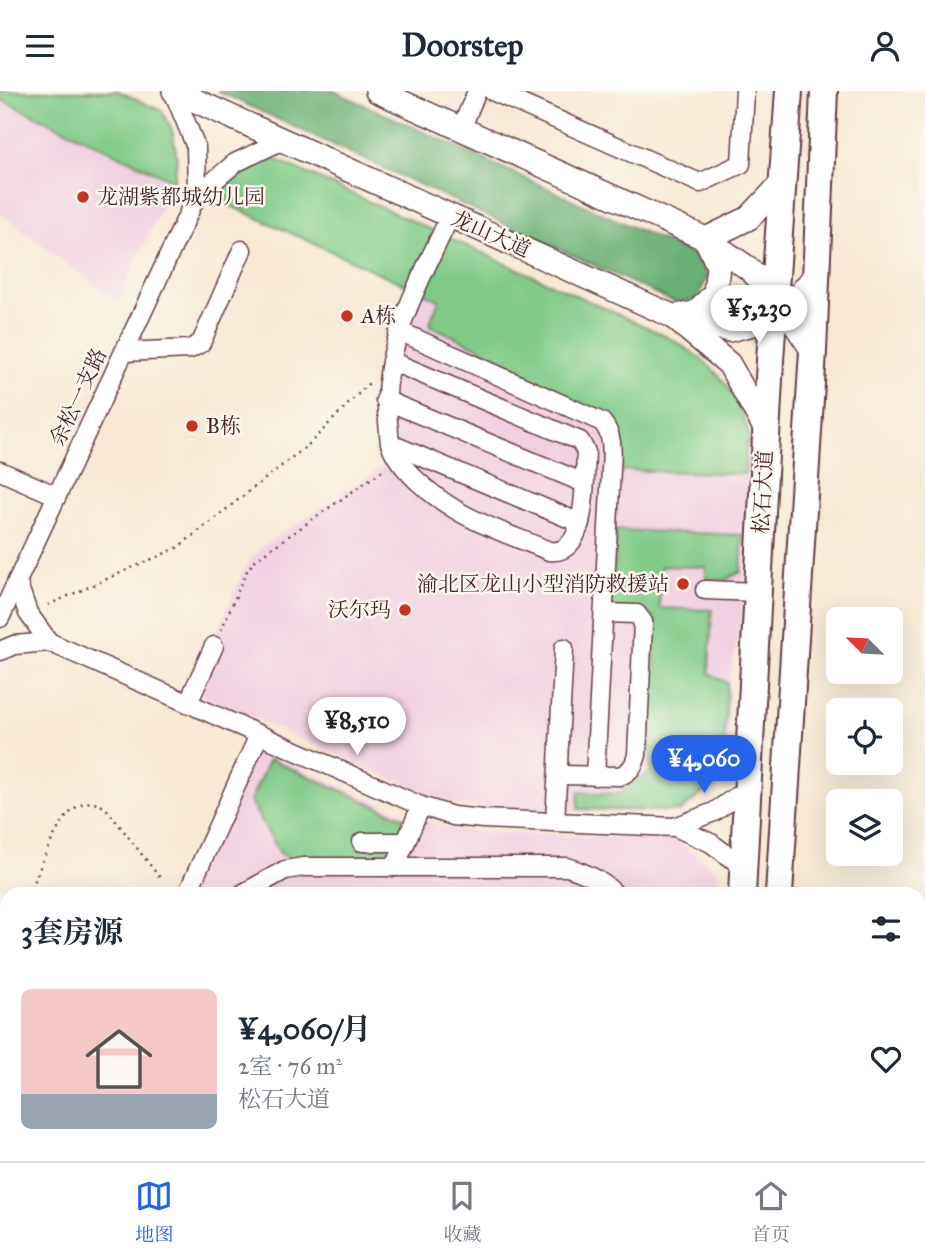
<!DOCTYPE html>
<html lang="zh">
<meta charset="utf-8">
<style>
:root{--surface:#fff;--page:#f2f2f3;--text:#1f2937;--muted:#747a83;--line:#e0e1e3;--accent:#2563eb}
body{margin:0;font-family:"IM FELL Great Primer","Noto Serif SC",serif;background:var(--page);color:var(--text);height:100vh;display:flex;flex-direction:column;font-size:26px;white-space:nowrap}
*{box-sizing:border-box;margin:0}
p{font-size:23px;color:var(--muted)}
.icon{flex:none;width:38px;height:38px;fill:none;stroke:currentColor;stroke-width:2;stroke-linecap:round;stroke-linejoin:round}
.map{position:relative;flex:1;overflow:hidden}
.details{position:absolute;left:0px;top:796px;width:926px;height:275px;display:flex;flex-direction:column;background:var(--surface);border-radius:21px 21px 0 0;box-shadow:0 7px 28px #0002}
.details>*{flex:none}
.needle{width:46px;rotate:294deg}
.buttons{position:absolute;left:826px;top:516px;display:grid;gap:14px}
.buttons a{display:grid;place-items:center;width:77px;height:77px;border-radius:10px;background:var(--surface);box-shadow:0 7px 28px #0002;font-size:35px}
.price{position:absolute;translate:-50% -60px;padding:0 16px;border-radius:24px;background:#fff;color:#222;font-size:23px;line-height:46px;filter:drop-shadow(0 2px 4px #0008)}
.price::after{content:'';position:absolute;left:50%;top:42px;width:21px;height:16px;margin-left:-10px;background:inherit;clip-path:polygon(0 0,100% 0,50% 100%)}
.price.active{background:var(--accent);color:#fff}
ul{padding:0;list-style:none}
li{display:flex;align-items:center;gap:21px;height:175px;padding:0 21px}
li span{display:grid;place-items:center;flex:none;width:196px;height:140px;border-radius:10px;color:#555}
li>.icon{margin-inline-start:auto}
span .icon{width:84px;height:84px;fill:#fffc;stroke-width:1}
li b{font-size:30px}
h2{display:flex;justify-content:space-between;align-items:center;height:84px;padding:0 21px;font-size:30px}
header{display:flex;justify-content:space-between;align-items:center;height:91px;padding:0 21px;background:var(--surface);font-size:32px;font-weight:700}
.menu{display:flex;justify-content:space-around;align-items:center;height:98px;border-top:2px solid var(--line);background:var(--surface);font-size:19px;color:var(--muted)}
.menu a{display:grid;justify-items:center;gap:4px}
.menu .active{color:var(--accent)}
.map>svg:first-child{display:block}
.built{fill:#f1d0e2}
.green{fill:#80cb89;stroke:#65755a;stroke-width:2}
.forest{fill:#68af75;stroke:#596750;stroke-width:2}
.lines{fill:none;stroke-linecap:round;stroke-linejoin:round}
.minor-casing{stroke:#643d44;stroke-width:21}
.major-casing{stroke:#643d44;stroke-width:26}
.highway-casing{stroke:#643d44;stroke-width:30}
.path{stroke:#643d44;stroke-width:2.5;stroke-dasharray:2 5;stroke-linecap:butt}
.minor{stroke:#fff;stroke-width:18}
.major{stroke:#fff;stroke-width:23}
.highway{stroke:#fff;stroke-width:26}
.poi-dot{fill:#c8321e;stroke:#fbf7ec;stroke-width:2.5}
.labels{text-anchor:middle;stroke-width:5;stroke-linejoin:round;paint-order:stroke}
.poi-label{font-size:21px;fill:#4a1f2b;stroke:#fbf7ec;text-anchor:start}
.street-label{font-size:21px;fill:#4a1f2b;stroke:#fbf7ec}
</style>
<header><svg class="icon" aria-label="menu" viewBox="0 0 24 24"><path d="M4 6h16M4 12h16M4 18h16"/></svg>Doorstep<svg class="icon" aria-label="person" viewBox="0 0 24 24"><circle cx="12" cy="8" r="4"/><path d="M4 21q1-7 8-7t8 7"/></svg></header>
<div class="map">
<svg width="925" height="1070" viewBox="0 0 925 1070">
<rect width="100%" height="100%" fill="#fbf7ec"/>
<filter id="ink" filterUnits="userSpaceOnUse"><feTurbulence type="fractalNoise" baseFrequency=".0143" numOctaves="2"/><feDisplacementMap in="SourceGraphic" scale="14" xChannelSelector="R" yChannelSelector="G"/><feConvolveMatrix kernelMatrix="1 2 1 2 8 2 1 2 1" color-interpolation-filters="sRGB"/></filter>
<filter id="wash" filterUnits="userSpaceOnUse"><feTurbulence type="fractalNoise" baseFrequency=".00686" numOctaves="4" result="noise"/><feDisplacementMap in="SourceGraphic" scale="28" xChannelSelector="R" yChannelSelector="G"/><feGaussianBlur stdDeviation="1.57" result="paint"/><feColorMatrix in="noise" values="0 0 0 0 0 0 0 0 0 0 0 0 0 0 0 0 0 1.4 0 .05"/><feComposite in="paint" operator="in"/></filter>
<g filter="url(#wash)">
<rect width="100%" height="100%" fill="#f7e9d5"/>
<!-- built -->
<g class="built">
<polygon points="0,9 174,90 117,211 0,122"/>
<polygon points="407,194 751,353 743,518 730,586 727,686 682,723 491,718 454,713 419,700 190,599 245,477 253,465 263,455 387,373 380,351 375,308 379,266"/>
<polygon points="246,653 416,728 450,737 486,741 672,747 718,780 717,803 178,803"/>
<polygon points="60,1064 589,1064 581,1070 57,1070"/>
</g>
<!-- green -->
<g class="green">
<polygon points="0,0 118,0 162,20 173,41 177,69 174,90 0,8"/>
<path d="M 275,68 L 666,245 C 714,272 739,298 751,353 L 746,351 L 745,383 L 622,379 C 621,359 623,343 611,327 L 495,276 L 499,266 L 429,234 L 439,209 L 211,106 C 231,89 250,77 275,68 Z"/>
<polygon points="616,439 743,444 741,481 725,489 706,488 706,476 661,475 659,517 712,519 709,582 727,592 723,685 680,720 578,718 579,701 618,703 650,681 656,530 642,518 612,517"/>
<polygon points="269,668 409,729 404,741 358,742 357,757 398,756 392,769 297,772 280,762 250,710"/>
<polygon points="462,1064 579,1064 571,1070 453,1070"/>
</g>
<!-- forest -->
<polygon class="forest" points="217,0 334,0 698,166 708,185 697,208 676,212"/>
</g>
<g filter="url(#ink)">
<g class="lines">
<!-- minor casing -->
<g class="minor-casing">
<g id="minor">
<polyline points="173,0 196,56 197,104"/>
<polyline points="492,0 700,92 741,73 745,0"/>
<polyline points="461,38 477,0"/>
<path d="M 399,240 L 602,331 C 614,345 612,361 611,378 L 595,685"/>
<polyline points="124,261 190,258 201,252 242,159"/>
<path d="M 391,270 L 580,350 L 586,361 C 584,388 589,466 549,460 C 519,447 484,436 456,419 C 433,405 399,379 390,352 C 389,346 389,338 388,331 C 379,258 421,189 450,125"/>
<polyline points="385,309 584,392"/>
<polyline points="391,353 580,432"/>
<polyline points="0,380 57,405"/>
<polyline points="17,490 28,522 49,551"/>
<polyline points="705,499 757,501"/>
<polyline points="0,527 197,104 235,72 283,49"/>
<polyline points="0,560 14,554 49,551 421,715 453,725 483,728 675,736 711,752 742,775"/>
<polyline points="188,612 214,555"/>
<path d="M 558,684 L 620,685 C 631,680 634,675 637,664 L 643,531 L 637,523 L 604,522"/>
<polyline points="555,731 564,557"/>
<polyline points="675,736 714,721 747,698"/>
<polyline points="362,751 406,751"/>
<polyline points="395,776 421,715"/>
<polyline points="187,803 259,644"/>
<path d="M 242,803 L 285,779 L 304,776 L 567,776 C 586,782 601,789 615,803"/>
<polyline points="66,1070 68,1064"/>
<polyline points="440,1070 449,1064"/>
</g>
</g>
<!-- major casing -->
<g class="major-casing">
<g id="major">
<polyline points="174,0 672,225 729,273 766,339"/>
<polyline points="377,0 706,148 749,127 783,91"/>
<polyline points="706,148 748,177 775,203 813,260"/>
<polyline points="675,225 696,222 715,202 718,175 706,148"/>
<polyline points="678,227 729,239 773,228 787,218 816,184"/>
</g>
</g>
<!-- highway casing -->
<g class="highway-casing">
<g id="highway">
<polyline points="742,803 770,269 789,0"/>
<polyline points="779,803 813,260 824,0"/>
<polyline points="814,1064 815,1070"/>
<polyline points="600,1070 607,1064"/>
<polyline points="720,1070 722,1064"/>
<polyline points="766,1070 767,1064"/>
</g>
</g>
<!-- path -->
<g class="path">
<polyline points="48,514 177,457 308,354 370,291"/>
<polyline points="221,539 247,480 256,468 386,377"/>
<path d="M 29,803 C 40,779 58,719 85,712 C 92,710 98,714 105,716 L 161,788"/>
<polyline points="0,846 7,849"/>
<polyline points="0,868 7,853"/>
<polyline points="0,980 7,983"/>
</g>
<!-- minor -->
<use href="#minor" class="minor"/>
<!-- major -->
<use href="#major" class="major"/>
<!-- highway -->
<use href="#highway" class="highway"/>
</g>
</g>
<!-- markers -->
<g class="poi-dot">
<circle cx="83" cy="106" r="7"/>
<circle cx="347" cy="225" r="7"/>
<circle cx="192" cy="335" r="7"/>
<circle cx="683" cy="493" r="7"/>
<circle cx="405" cy="519" r="7"/>
</g>
<g class="labels">
<!-- poi labels -->
<g class="poi-label">
<text x="97" y="113">龙湖紫都城幼儿园</text>
<text x="361" y="232">A栋</text>
<text x="206" y="342">B栋</text>
<text x="669" y="500" text-anchor="end">渝北区龙山小型消防救援站</text>
<text x="391" y="526" text-anchor="end">沃尔玛</text>
</g>
<!-- street labels -->
<g class="street-label">
<text transform="translate(491 143) rotate(24)" y="7">龙山大道</text>
<text transform="translate(78 306) rotate(-65)" y="7">余松一支路</text>
<text transform="translate(763 401) rotate(-87)" y="7">松石大道</text>
</g>
</g>
</svg>
<div class="buttons">
<a><svg class="needle" viewBox="-14 -14 28 28"><path d="M0-13l5 13h-10z" fill="#e53935"/><path d="M0 13l5-13h-10z" fill="#747a83"/></svg></a>
<a><svg class="icon" aria-label="locate" viewBox="0 0 24 24"><circle cx="12" cy="12" r="6"/><path d="M12 2v4M12 18v4M2 12h4M18 12h4"/></svg></a>
<a><svg class="icon" aria-label="layers" viewBox="0 0 24 24"><path d="M12 4l9 5-9 5-9-5zM3 14l9 5 9-5"/></svg></a>
</div>
<b class="price" style="left:759px;top:254px">¥5,230</b>
<b class="price" style="left:357px;top:666px">¥8,510</b>
<b class="price active" style="left:704px;top:704px">¥4,060</b>
<section class="details">
<h2>3套房源<svg class="icon" aria-label="filters" viewBox="0 0 24 24"><path d="M4 7h16M4 17h16"/><circle cx="9" cy="7" r="2"/><circle cx="15" cy="17" r="2"/></svg></h2>
<ul>
<li><span style="background:linear-gradient(#f6c9c9 75%,#9aa5b1 0)"><svg class="icon" aria-label="home" viewBox="0 0 24 24"><path d="M3 11l9-7 9 7M6 9v11h12V9"/></svg></span><div><b>¥4,060/月</b><p>2室 · 76 m²</p><p>松石大道</p></div><svg class="icon" aria-label="heart" viewBox="0 0 24 24"><path d="M12 20l-8-8c-3-5 5-10 8-4 3-6 11-1 8 4z"/></svg></li>
</ul>
</section>
</div>
<nav class="menu">
<a class="active"><svg class="icon" aria-label="map" viewBox="0 0 24 24"><path d="M3 6l6-2 6 2 6-2v14l-6 2-6-2-6 2zM9 4v14M15 6v14"/></svg>地图</a>
<a><svg class="icon" aria-label="saved" viewBox="0 0 24 24"><path d="M7 4h10v16l-5-4-5 4z"/></svg>收藏</a>
<a><svg class="icon" aria-label="home" viewBox="0 0 24 24"><path d="M3 11l9-7 9 7M6 9v11h12V9"/></svg>首页</a>
</nav>
